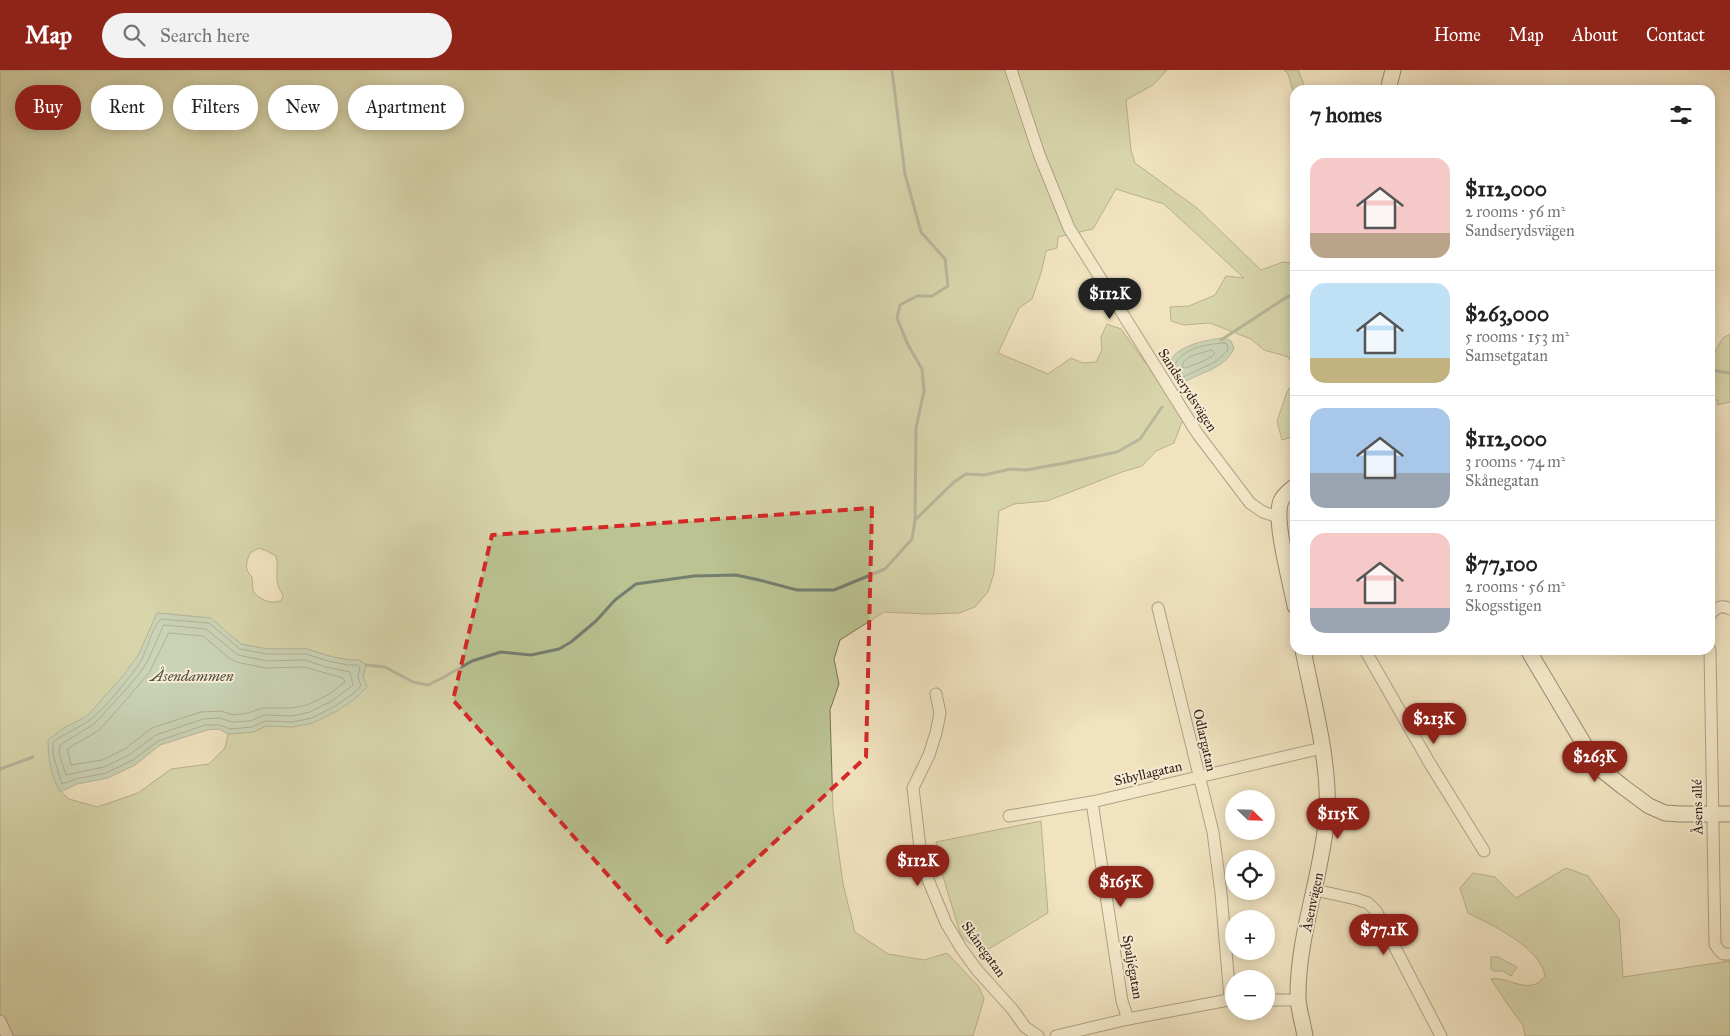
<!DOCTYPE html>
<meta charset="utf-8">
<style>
:root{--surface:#fff;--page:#f2f2f2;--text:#222;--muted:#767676;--line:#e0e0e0;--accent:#8f2418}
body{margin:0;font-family:"IM FELL Great Primer",serif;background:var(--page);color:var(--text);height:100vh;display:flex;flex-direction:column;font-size:19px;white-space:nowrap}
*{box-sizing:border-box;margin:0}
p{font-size:16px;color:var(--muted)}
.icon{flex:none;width:28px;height:28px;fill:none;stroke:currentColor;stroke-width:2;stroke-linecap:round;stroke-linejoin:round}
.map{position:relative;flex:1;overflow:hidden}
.side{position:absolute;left:1290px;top:15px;width:425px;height:570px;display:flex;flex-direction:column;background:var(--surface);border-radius:15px;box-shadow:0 2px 12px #0003}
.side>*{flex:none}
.top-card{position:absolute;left:15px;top:15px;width:475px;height:45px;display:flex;gap:10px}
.needle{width:32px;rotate:113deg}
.controls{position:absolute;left:1225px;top:720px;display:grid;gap:10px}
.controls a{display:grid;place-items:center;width:50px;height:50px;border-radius:50%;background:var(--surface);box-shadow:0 2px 12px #0003;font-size:25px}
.price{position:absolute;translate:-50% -42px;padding:0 11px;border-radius:18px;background:var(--accent);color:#fff;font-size:16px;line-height:32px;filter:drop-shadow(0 1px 2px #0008)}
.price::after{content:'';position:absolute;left:50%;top:30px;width:15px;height:11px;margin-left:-8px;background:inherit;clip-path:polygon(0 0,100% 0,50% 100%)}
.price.on{background:#222;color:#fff}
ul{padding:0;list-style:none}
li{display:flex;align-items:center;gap:15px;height:125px;padding:0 20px}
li+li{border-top:1px solid var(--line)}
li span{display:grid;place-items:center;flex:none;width:140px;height:100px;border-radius:15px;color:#555}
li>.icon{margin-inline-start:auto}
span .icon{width:60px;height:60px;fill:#fffc;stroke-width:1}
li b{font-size:21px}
h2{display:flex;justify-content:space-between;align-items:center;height:60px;padding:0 20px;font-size:21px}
.chip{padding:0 18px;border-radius:22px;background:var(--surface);box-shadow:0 2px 12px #0003;font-size:18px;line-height:45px}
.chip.on{background:var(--accent);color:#fff}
header{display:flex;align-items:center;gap:30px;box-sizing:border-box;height:70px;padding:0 25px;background:var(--accent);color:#fff}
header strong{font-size:24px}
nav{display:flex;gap:28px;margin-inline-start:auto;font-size:18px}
.search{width:350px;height:45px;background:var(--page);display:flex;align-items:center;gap:12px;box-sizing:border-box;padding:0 18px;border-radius:28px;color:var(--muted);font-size:19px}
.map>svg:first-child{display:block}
.green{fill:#bbc392;stroke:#797254;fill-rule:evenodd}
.water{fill:#9cbfac;stroke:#747f70}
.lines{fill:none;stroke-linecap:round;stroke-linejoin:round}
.shore{stroke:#6a7061;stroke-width:1}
.stream{stroke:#747f70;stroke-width:3}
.street-casing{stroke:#665140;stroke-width:13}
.secondary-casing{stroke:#372016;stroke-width:17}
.street{stroke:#f6edd6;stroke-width:11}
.secondary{stroke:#f6edd6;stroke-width:15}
.marked{fill:none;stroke:#d62828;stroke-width:4;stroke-dasharray:10 6;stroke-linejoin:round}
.labels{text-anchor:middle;stroke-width:4;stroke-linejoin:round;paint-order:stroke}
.street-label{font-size:14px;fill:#372016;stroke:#f6edd6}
.water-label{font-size:15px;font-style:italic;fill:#555043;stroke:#f6edd6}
</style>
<header>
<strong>Map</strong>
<div class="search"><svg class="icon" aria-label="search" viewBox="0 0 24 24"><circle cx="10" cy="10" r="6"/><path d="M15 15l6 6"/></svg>Search here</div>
<nav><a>Home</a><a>Map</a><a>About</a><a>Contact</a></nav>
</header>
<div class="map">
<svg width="1730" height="966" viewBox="0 0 1730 966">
<rect width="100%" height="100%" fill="#f1e3c0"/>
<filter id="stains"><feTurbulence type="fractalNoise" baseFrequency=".004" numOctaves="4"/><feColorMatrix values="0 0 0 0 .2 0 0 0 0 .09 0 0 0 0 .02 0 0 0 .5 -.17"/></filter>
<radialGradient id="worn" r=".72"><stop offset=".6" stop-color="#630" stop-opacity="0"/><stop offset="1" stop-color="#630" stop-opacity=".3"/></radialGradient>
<!-- green -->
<g class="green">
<path d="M 0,0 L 1167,0 L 1153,15 L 1126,30 L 1131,80 L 1135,93 L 1197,138 L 1261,200 L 1283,192 L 1295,193 L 1295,306 L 1289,287 L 1264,280 L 1251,269 L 1210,253 L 1184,255 L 1171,251 L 1170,237 L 1189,236 L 1215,225 L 1226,206 L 1244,208 L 1164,134 L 1116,119 L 1093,159 L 1058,167 L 1057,178 L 1046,181 L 1041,203 L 1032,229 L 1019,238 L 998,283 L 1048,304 L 1071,288 L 1083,293 L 1096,292 L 1102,280 L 1101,267 L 1107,254 L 1121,259 L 1144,291 L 1170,321 L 1183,349 L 1174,373 L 1156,381 L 1142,396 L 1122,402 L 1047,431 L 1014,434 L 999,441 L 994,503 L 988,522 L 975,537 L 959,543 L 927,544 L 884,542 L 840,570 L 834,589 L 839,614 L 830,640 L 833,740 L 843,814 L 855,862 L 888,884 L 924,890 L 947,883 L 979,917 L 984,929 L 973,966 L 0,966 ZM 259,478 L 267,481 L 276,486 C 280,503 272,509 283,525 L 281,531 C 269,534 260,530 253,521 L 252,507 C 244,499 246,493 250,483 ZM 157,543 L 210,548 L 241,574 L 267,579 L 307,579 L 329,586 L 349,590 L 359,590 L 366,595 L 363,607 L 367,617 L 293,657 L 266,656 L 253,662 L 228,664 L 225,678 L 209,694 L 171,699 L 138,723 L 97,737 L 69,729 L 59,720 L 139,584 Z"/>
<polygon points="1284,0 1298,0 1306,20 1295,20 1295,27 1288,4"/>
<polygon points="1730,264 1730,332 1717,335 1718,330 1710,330 1710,290 1723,268"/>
<polygon points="1295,309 1295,355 1292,367 1282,370 1277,351 1287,322"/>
<polygon points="1041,751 1048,843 982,883 961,866 941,800 936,772"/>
<path d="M 1566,798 L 1588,806 L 1619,849 L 1623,907 L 1730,891 L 1730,966 L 1525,966 L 1523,955 L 1506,932 L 1491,909 C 1506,906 1520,920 1536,914 C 1539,913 1543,908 1545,906 C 1540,877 1492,855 1468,843 L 1460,818 L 1473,803 L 1495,807 L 1516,828 Z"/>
<polygon points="1491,887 1498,887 1517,897 1511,906 1503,901 1494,901 1491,899"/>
</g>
<!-- water -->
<g class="water">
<path d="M 1224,268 L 1231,271 L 1234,278 C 1225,300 1198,302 1180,315 C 1148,282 1200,270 1224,268 Z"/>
<path d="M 157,543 L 211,548 L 241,574 L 267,579 L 307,579 L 329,586 L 349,590 L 359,590 L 366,595 L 363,607 L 367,617 L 356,628 L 337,641 L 313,653 L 293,657 L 266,656 L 253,662 L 228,664 L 219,659 L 207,660 L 160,675 L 135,695 L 108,708 L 77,714 L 60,722 C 51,706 48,687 48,670 L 64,658 L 87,646 L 121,608 L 139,584 Z"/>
</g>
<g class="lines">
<!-- shore -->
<g class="shore">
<path d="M 1224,273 L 1227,274 L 1228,280 L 1215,292 L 1183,307 L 1180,306 L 1175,295 C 1182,278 1207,274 1224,273 Z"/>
<path d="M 1211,280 L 1215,283 L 1211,287 L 1201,292 L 1185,298 L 1182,297 C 1183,285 1201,284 1211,280 Z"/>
<path d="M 161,549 L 209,553 L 240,579 L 267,584 L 306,584 L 328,591 L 348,595 L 358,595 L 360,597 L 358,607 L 361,616 L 353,624 L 335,636 L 312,648 L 293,652 L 265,651 L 252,657 L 230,659 L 220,655 L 205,655 L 158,671 L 133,690 L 106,703 L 76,709 L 62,714 L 53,685 L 53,672 C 65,663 79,658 90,650 C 105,638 125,613 137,597 C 148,583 149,561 161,549 Z"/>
<polygon points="164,555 206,559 238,585 267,591 305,590 326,597 350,602 353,615 332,631 310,642 292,646 264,645 250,651 231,652 220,648 203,649 156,665 129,685 104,697 66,705 59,684 60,675 94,654 129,616 142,600 148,590"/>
<polygon points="169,563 203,566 229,588 236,592 266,598 304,597 343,608 345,612 328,625 307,635 291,638 263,638 248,643 233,645 221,641 201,642 152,658 125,679 102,690 71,695 67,679 98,661 119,638 149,603"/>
</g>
<!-- stream -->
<g class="stream">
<polyline points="892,0 905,104 921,162 945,189 948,216 932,226 917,226 900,235 897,248 908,275 922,299 924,321 916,358 915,450"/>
<polyline points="1221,270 1287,227 1295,224"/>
<polyline points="1710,300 1730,303"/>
<polyline points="366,595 385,597 413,612 428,615 444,607 472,591 501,582 531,585 559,579 571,572 596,551 615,530 636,514 694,506 736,505 759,510 797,520 834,520 885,499 912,469 915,450 954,412 966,404 984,405 1010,399 1026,400 1065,393 1117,382 1140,369 1162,337"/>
<polyline points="0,699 33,687"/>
</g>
<!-- street casing -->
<g class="street-casing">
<g id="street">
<polyline points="1011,0 1039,84 1069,158 1197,363 1250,433 1263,442 1278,447"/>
<polyline points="1158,538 1213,762 1221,823 1230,928"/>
<path d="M 1710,545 C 1715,538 1722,534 1730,539"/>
<polyline points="1365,580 1429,692 1484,781"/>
<polyline points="1710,580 1715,874 1718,879 1723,884 1730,884"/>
<polyline points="936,624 940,643 936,663 929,685 913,718 922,795 946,853 961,878 977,900 1013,940 1025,957 1038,966"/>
<polyline points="1092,732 1122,931 1128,949"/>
<polyline points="1009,746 1092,732 1322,678"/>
<polyline points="1315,820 1356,829 1368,833 1376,841 1441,966"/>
<polyline points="1266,930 1298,930"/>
<polyline points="0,951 7,966"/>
<polyline points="1056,966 1128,949 1234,929"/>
</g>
</g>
<!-- secondary casing -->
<g class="secondary-casing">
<g id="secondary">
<polyline points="1388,20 1393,0"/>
<path d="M 1295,416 C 1290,421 1284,424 1281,431 C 1273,449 1291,513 1295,536"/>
<path d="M 1303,580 C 1313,632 1330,691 1327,745 C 1322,806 1297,867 1298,929 C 1299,941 1303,954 1305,966"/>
<polyline points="1528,580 1597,696 1622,716 1649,736 1665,743 1680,744 1730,744"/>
</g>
</g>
<!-- street -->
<use href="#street" class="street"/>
<!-- secondary -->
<use href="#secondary" class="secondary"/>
</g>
<!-- marked area -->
<path d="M0 0H1730V966H0ZM 872,438 L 866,687 L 667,872 L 453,630 L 492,465 Z" fill="#f1e3c0" fill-opacity=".55" fill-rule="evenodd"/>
<path class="marked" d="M 872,438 L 866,687 L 667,872 L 453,630 L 492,465 Z"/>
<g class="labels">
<!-- street labels -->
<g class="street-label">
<text transform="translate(1188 320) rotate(57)" y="5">Sandserydsvägen</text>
<text transform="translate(1205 670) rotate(77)" y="5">Odlargatan</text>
<text transform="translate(1148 703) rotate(-13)" y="5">Sibyllagatan</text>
<text transform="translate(1697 737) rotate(-91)" y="5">Åsens allé</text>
<text transform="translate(1312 832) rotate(-78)" y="5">Åsenvägen</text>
<text transform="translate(984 879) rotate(54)" y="5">Skånegatan</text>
<text transform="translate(1133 897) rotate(80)" y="5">Spaljégatan</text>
</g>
<!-- water labels -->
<g class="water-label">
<text x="192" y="611">Åsendammen</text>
</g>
</g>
<rect width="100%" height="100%" filter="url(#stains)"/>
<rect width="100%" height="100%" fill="url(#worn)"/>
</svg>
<div class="controls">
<a><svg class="needle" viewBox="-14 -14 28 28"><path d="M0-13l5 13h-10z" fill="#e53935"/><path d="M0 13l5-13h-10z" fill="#767676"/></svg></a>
<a><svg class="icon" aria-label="locate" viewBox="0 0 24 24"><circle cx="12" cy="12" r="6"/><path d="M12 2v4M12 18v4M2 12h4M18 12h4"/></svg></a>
<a>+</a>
<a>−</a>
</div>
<b class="price on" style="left:1110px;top:250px">$112K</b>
<b class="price" style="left:1434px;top:675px">$213K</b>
<b class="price" style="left:1595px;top:713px">$263K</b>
<b class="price" style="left:1338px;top:770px">$115K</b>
<b class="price" style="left:918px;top:817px">$112K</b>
<b class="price" style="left:1121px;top:838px">$165K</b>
<b class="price" style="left:1384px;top:886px">$77.1K</b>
<div class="top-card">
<a class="chip on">Buy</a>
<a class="chip">Rent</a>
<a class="chip">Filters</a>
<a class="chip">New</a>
<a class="chip">Apartment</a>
</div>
<section class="side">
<h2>7 homes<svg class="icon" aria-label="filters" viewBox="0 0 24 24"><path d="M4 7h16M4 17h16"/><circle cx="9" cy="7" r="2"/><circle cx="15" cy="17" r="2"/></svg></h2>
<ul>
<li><span style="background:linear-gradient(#f6c9c9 75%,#b9a48a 0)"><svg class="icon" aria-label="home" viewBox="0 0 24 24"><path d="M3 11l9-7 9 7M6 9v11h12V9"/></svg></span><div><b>$112,000</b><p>2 rooms · 56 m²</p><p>Sandserydsvägen</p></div></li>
<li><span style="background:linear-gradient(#bfe0f5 75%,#c2b280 0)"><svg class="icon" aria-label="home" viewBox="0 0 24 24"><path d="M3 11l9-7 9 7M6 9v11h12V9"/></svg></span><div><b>$263,000</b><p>5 rooms · 153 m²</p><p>Samsetgatan</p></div></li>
<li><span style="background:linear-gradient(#a9c7e8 65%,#9aa5b1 0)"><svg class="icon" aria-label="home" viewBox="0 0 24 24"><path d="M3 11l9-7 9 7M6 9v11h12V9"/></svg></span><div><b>$112,000</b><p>3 rooms · 74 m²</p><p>Skånegatan</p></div></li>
<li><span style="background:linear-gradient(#f6c9c9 75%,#9aa5b1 0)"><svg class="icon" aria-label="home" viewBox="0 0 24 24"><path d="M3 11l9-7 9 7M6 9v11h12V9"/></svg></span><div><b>$77,100</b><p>2 rooms · 56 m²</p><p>Skogsstigen</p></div></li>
</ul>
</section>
</div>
